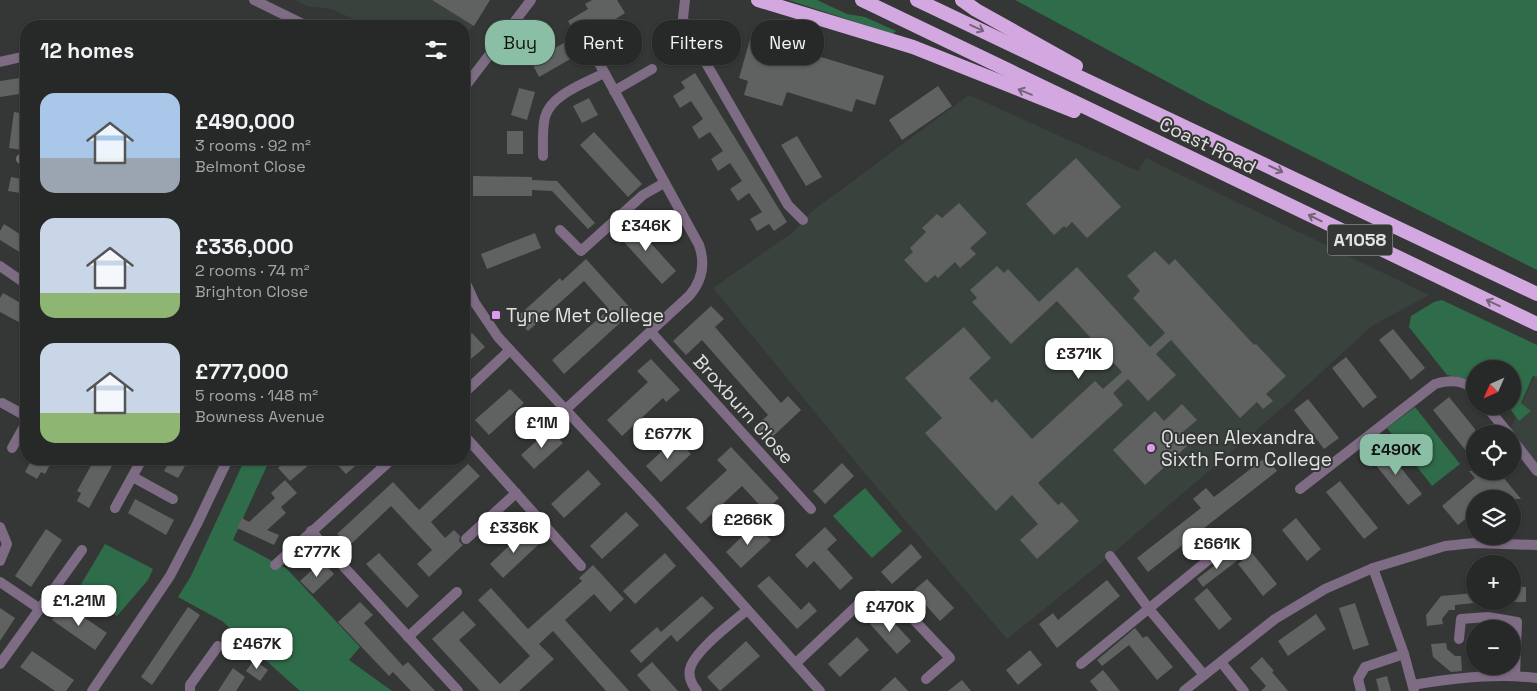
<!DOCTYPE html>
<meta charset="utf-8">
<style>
:root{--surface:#272928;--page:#2f3130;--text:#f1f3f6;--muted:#a4a6a8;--line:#434545;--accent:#8abfa5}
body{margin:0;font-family:"Space Grotesk",sans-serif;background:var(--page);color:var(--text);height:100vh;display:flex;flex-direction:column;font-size:19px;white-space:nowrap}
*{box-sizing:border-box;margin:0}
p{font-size:16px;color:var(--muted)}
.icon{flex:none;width:28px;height:28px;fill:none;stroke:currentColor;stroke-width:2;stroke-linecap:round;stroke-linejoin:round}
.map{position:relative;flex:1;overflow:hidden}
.side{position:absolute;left:20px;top:20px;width:450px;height:445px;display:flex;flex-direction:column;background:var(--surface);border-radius:20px;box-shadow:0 1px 4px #0004,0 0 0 1px var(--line)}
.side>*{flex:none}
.hud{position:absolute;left:485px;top:20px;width:475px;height:45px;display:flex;gap:10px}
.needle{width:32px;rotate:225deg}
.tools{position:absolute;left:1466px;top:360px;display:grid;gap:10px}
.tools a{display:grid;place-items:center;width:55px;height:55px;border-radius:50%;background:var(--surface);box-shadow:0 1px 4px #0004,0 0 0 1px var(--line);font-size:25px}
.price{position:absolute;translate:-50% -42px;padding:0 11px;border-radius:10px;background:#fff;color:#222;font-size:16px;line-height:32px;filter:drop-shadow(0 1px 2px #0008)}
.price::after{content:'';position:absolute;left:50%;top:30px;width:15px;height:11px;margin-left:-8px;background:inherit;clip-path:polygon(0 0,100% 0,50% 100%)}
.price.on{background:var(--accent);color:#111}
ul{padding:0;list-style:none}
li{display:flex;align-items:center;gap:15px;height:125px;padding:0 20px}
li span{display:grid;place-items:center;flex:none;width:140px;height:100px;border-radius:15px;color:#555}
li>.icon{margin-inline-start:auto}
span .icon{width:60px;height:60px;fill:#fffc;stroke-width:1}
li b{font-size:21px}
h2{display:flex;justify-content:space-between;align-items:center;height:60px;padding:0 20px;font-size:21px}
.chip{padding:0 18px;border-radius:20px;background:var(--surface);box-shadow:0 1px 4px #0004,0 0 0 1px var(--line);font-size:18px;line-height:45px}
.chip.on{background:var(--accent);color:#111}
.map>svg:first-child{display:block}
.built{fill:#39423c}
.green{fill:#2f6c4a}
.building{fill:#5f6260}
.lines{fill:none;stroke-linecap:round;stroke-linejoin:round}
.minor{stroke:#7e6b84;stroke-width:10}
.tertiary{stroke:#7e6b84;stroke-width:10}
.trunk{stroke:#d3a8e0;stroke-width:14}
.oneway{stroke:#746479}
.poi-dot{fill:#dd99f3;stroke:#343735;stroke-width:2}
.labels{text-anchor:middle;stroke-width:4;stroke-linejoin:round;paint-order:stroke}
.shield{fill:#343735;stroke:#adafad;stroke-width:1}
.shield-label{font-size:18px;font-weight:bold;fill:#e1e3e1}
.street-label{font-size:19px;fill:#e1e3e1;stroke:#343735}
.poi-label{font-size:19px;fill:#e1e3e1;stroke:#343735;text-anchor:start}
</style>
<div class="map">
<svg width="1537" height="691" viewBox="0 0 1537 691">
<rect width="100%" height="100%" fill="#343735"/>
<!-- built -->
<g class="built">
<polygon points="295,0 490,0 464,39 464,26 369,26 331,9 307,6"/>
<polygon points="969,95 1138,171 1146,158 1429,295 1372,326 1288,403 1110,556 1007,639 863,471 713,288 793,232 811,212"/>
<polygon points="1537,371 1537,463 1510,429"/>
</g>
<!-- green -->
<g class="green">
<polygon points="788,0 817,0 847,14 865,17 896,31 893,34"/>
<polygon points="1015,0 1537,0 1537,270 1203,101"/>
<polygon points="1442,300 1537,345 1537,377 1533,376 1521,403 1531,411 1519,421 1508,406 1512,406 1512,369 1475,369 1475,384 1469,379 1447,375 1409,327 1411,316 1434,302"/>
<polygon points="1415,407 1460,464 1432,486 1387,428"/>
<polygon points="245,459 270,459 233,540 287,569 360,647 349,660 392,691 300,691 222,621 178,597 191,576"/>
<polygon points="865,488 902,531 872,558 833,516"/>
<polygon points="105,544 153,569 148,580 117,616 77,591"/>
</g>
<!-- building -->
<g class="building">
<polygon points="432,0 490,0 474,26"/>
<polygon points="592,0 617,0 625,13 608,24 606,21 577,37 568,21 588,9 585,4"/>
<polygon points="751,36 884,76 875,105 856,99 852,112 787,92 782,106 744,95 748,81 739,78"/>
<polygon points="573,38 581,53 539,77 531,61"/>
<polygon points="695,73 787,222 774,231 769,224 757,231 750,219 762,212 749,193 738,201 730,189 742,181 730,163 718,171 711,159 723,151 710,132 699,139 692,127 703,119 691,101 680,108 673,96 685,88 681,82"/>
<polygon points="26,77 26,93 0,97 0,81"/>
<polygon points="938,86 952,106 902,140 889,120"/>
<polygon points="519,88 535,92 527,120 511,115"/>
<polygon points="589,98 598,115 582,123 573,106"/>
<polygon points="14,112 26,114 22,150 9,148"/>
<rect x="507" y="131" width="16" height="23"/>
<polygon points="594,132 642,184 628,197 580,145"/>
<polygon points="797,136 822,177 806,186 781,145"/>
<polygon points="1076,158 1121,207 1087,238 1072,222 1066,228 1064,226 1054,235 1026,204"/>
<polygon points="473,176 532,177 532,180 557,181 595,223 588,229 552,191 532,190 532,196 473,196"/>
<polygon points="11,177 26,180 26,194 8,191"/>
<polygon points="959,203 987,233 970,248 976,254 960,268 955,262 938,278 935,275 926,283 904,260 913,252 910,248 926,232 922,228 937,214 942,218"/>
<polygon points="629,219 676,271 662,284 615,232"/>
<polygon points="4,224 26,238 26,256 0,240 0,231"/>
<polygon points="535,233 541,248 487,269 481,254"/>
<polygon points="1155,251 1169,265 1175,259 1254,345 1256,344 1286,376 1266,394 1273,401 1263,409 1257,402 1240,418 1171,340 1156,354 1176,375 1148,401 1128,379 1113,393 1123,405 1038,483 1058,505 1062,502 1079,521 1037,559 1020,540 1038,524 1012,495 996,511 925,433 942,418 905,378 964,327 991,358 969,378 992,403 996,399 1032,439 1095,381 1103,389 1122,372 1057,301 1011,344 972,302 977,298 970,290 997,266 1004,273 1008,269 1039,302 1077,267 1150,347 1165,333 1133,298 1140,291 1127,276"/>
<polygon points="586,259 633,311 564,374 552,360 609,309 584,281 528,331 516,318 560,278 562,281"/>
<polygon points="3,293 26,306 26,326 0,312 0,298"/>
<polygon points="711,306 724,319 715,327 781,403 788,396 801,410 767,442 754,428 768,415 702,340 686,355 673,341"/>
<polygon points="1393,329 1425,368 1411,380 1379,340"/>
<polygon points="472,333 485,347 464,365 464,340"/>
<polygon points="1346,357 1377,397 1363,408 1332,368"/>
<polygon points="651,359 680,390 666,402 663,398 622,436 607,420 648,382 637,371"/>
<polygon points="510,389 524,403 489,435 475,420"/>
<polygon points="1449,397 1475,429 1475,462 1433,410"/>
<polygon points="1308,399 1339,438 1324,449 1294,410"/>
<polygon points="1182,404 1197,420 1178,436 1187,446 1145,485 1113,450 1155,411 1164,421"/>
<polygon points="550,429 563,443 534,469 521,455"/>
<polygon points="676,438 691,454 661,482 646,466"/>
<polygon points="731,447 779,498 765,511 742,486 701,524 686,508 727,470 717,460"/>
<polygon points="1384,447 1422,494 1408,505 1370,458"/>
<polygon points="1266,457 1277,471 1148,572 1137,558 1201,508 1193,499 1206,488 1214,497"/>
<polygon points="32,459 53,459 45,474 41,472 37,479 25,472"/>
<polygon points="100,459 113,464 89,508 77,501 81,493 77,491 93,462 97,464"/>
<polygon points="171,459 189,459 178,478 164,471"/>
<polygon points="288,459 316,459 290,481 278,468"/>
<polygon points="332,459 363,459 346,474"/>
<polygon points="842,463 854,476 825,504 813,491"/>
<polygon points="468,464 480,476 431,522 445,538 454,530 460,536 459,541 463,545 429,577 417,564 432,550 391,506 349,546 337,534 393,482 419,510"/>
<polygon points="588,470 601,484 564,518 551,504"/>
<polygon points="1469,471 1510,471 1503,477 1521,499 1475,499 1475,511 1458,525 1442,506 1475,478"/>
<polygon points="285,480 297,493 281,507 286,513 267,530 279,535 274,545 237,528 242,518 249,522 275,498 271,493"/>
<polygon points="1340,481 1378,528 1364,539 1326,492"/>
<polygon points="135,499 174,520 166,535 128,513"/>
<polygon points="626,512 639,525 602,559 590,546"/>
<polygon points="1296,518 1321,549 1307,561 1282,530"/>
<polygon points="755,524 771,540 741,568 726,552"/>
<polygon points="825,527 837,540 827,549 853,578 840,590 814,561 807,568 795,555"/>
<polygon points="46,529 62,540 31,587 15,576"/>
<polygon points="526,530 539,544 503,578 490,564"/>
<polygon points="911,544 922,557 892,584 881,572"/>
<polygon points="1232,552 1238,560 1203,587 1197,579"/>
<polygon points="379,553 419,596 407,608 366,564"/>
<polygon points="665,553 676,566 635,604 623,591"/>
<polygon points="1252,553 1277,584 1263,596 1238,564"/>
<polygon points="322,561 334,574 313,594 300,581"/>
<polygon points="593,565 624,599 610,612 594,594 565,620 629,691 606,691 553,631 539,644 554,659 519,691 480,691 432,639 463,611 476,625 459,640 500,684 530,656 478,600 491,588 528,629 582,581 579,578"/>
<polygon points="769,576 801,610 809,602 817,611 797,629 757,586"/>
<polygon points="927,579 954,608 940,621 913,591"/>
<polygon points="1107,580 1120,596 1057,648 1039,624 1053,613 1058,620"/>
<polygon points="1512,586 1526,587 1526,602 1512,602"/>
<polygon points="1207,588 1232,619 1219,630 1194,599"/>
<polygon points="1475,593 1475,603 1455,605 1455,610 1449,610 1442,619 1443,624 1427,626 1426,615 1441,596"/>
<polygon points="702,596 714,608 677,642 671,635 641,663 630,651 657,627 661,632"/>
<polygon points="360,602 373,615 364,623 403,666 408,662 435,691 411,691 393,672 389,676 338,622"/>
<polygon points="63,603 107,633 95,650 52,620"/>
<polygon points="1355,603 1369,645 1353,650 1339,608"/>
<polygon points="188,607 200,615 152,685 141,677"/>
<polygon points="0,608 15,618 0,641"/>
<polygon points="883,611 911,641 897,654 870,624"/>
<polygon points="1316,614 1326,629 1288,656 1278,641"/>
<polygon points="1135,628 1143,638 1147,636 1173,667 1157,680 1129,645 1102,666 1097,660"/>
<polygon points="857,637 869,650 840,677 828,664"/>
<polygon points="746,641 760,656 720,691 707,677"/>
<polygon points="1446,643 1447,649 1455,656 1461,656 1462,671 1451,672 1433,657 1431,644"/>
<polygon points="1030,650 1042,665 1018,685 1006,670"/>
<polygon points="32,651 74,680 66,691 55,691 20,667"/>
<polygon points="1262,657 1274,671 1272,672 1288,691 1261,691 1266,686 1250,668"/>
<polygon points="254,660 268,670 260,681 246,671"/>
<polygon points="652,662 678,691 651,691 637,675"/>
<polygon points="233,668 245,677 236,691 218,691"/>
<polygon points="1103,670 1120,691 1098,691 1090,681"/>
<polygon points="1387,676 1391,691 1379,691 1376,679"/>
<polygon points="895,677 908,691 880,691"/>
<polygon points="962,680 971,691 948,691"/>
</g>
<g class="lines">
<!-- minor -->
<g class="minor">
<polyline points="685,0 683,18 688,32 788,205 803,220"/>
<polyline points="0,62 26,56"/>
<polyline points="614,91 652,69"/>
<path d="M 543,156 C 543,143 542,129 545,117 C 551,94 586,83 604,73"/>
<polyline points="21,159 26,159"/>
<polyline points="560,230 581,251 643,195 664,183"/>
<polyline points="0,266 26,284"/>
<polyline points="651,332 811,509"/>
<polyline points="464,393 510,350"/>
<polyline points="2,403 26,416"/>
<polyline points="1486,406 1509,434"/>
<path d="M 565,410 L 689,296 C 702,281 706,265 699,245 L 593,52"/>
<polyline points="464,435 581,566"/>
<polyline points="1512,439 1537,471"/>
<polyline points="12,448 26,423"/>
<polyline points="133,477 173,499"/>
<path d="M 1300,489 L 1435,384 C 1450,380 1465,379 1475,392"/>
<polyline points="115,508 142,459"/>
<polyline points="0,527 7,544 0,561"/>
<polyline points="311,531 458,691"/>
<polyline points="466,539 516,493"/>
<polyline points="1110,556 1149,609 1204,675"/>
<polyline points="275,565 392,459"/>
<polyline points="1373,568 1404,654 1414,691"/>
<polyline points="0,582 40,609"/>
<polyline points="408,637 457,592"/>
<polyline points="1459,639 1461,619 1488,617 1517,622 1515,675"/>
<polyline points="1221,662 1244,691"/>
<polyline points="796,663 862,601 878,595 899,604 950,658 926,679"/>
<polyline points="0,664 82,550"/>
<polyline points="1081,664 1229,543"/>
<path d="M 1413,685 C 1453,678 1496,673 1537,678"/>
<polyline points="190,691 190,685 218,646"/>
<path d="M 697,691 C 692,685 688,678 690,669 C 694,651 732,623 747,610"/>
<polyline points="1361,691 1358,679 1365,667 1404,654"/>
</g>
<!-- tertiary -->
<g class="tertiary">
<polyline points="254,0 307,26"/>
<polyline points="464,88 531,0"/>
<polyline points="464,279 475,303 498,337 654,505 820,691"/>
<polyline points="92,691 170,576 197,524 228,459"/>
<polyline points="1184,691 1275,619 1325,589 1373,568 1445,546 1474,543 1537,545"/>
</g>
<!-- trunk -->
<g class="trunk">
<polyline points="758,0 913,47 1074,111"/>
<polyline points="862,0 1537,324"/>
<polyline points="917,0 1537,294"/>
<polyline points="962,0 976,10 1076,66"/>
</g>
</g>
<!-- one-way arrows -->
<defs><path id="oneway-shaft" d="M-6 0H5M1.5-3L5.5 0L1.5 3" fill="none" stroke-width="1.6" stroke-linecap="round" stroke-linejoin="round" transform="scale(1.25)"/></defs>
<g class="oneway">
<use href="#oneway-shaft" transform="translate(977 28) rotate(25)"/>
<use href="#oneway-shaft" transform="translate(1025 92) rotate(-158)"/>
<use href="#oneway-shaft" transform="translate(1276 169) rotate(25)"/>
<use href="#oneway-shaft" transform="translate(1315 218) rotate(-154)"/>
<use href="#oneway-shaft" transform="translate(1493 303) rotate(-155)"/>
</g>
<!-- markers -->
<g class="poi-dot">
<rect x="491" y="310" width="10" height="10" rx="2.5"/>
<circle cx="1151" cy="448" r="5"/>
</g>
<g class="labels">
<!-- shield labels -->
<rect class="shield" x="1327.5" y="224.5" width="65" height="31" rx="4"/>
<g class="shield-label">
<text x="1360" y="246">A1058</text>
</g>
<!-- street labels -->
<g class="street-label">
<text transform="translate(1208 145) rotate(26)" y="7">Coast Road</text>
<text transform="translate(744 409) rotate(48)" y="7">Broxburn Close</text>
</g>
<!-- poi labels -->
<g class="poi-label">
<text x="506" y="322">Tyne Met College</text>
<text x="1161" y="444">Queen Alexandra<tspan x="1161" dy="22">Sixth Form College</tspan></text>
</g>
</g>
</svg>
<div class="tools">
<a><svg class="needle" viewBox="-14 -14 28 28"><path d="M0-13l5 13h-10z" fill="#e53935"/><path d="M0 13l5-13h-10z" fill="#a4a6a8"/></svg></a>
<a><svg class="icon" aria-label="locate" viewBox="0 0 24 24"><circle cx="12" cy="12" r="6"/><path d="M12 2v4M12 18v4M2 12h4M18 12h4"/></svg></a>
<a><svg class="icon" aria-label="layers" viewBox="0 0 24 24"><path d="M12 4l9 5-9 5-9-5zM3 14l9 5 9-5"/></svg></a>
<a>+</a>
<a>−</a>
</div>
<b class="price" style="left:646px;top:252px">£346K</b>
<b class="price" style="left:1079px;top:380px">£371K</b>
<b class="price" style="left:542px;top:449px">£1M</b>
<b class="price" style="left:668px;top:460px">£677K</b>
<b class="price on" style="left:1396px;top:476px">£490K</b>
<b class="price" style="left:748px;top:546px">£266K</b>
<b class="price" style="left:514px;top:554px">£336K</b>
<b class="price" style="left:1217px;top:570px">£661K</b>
<b class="price" style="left:317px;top:578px">£777K</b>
<b class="price" style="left:79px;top:627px">£1.21M</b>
<b class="price" style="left:890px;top:633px">£470K</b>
<b class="price" style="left:257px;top:670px">£467K</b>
<div class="hud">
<a class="chip on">Buy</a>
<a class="chip">Rent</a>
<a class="chip">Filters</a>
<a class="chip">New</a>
</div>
<section class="side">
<h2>12 homes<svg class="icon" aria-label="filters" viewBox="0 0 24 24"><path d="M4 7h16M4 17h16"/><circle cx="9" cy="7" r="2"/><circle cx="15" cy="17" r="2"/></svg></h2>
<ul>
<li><span style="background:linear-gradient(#a9c7e8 65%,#9aa5b1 0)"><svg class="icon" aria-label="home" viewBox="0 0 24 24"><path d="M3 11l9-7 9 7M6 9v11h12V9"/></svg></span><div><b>£490,000</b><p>3 rooms · 92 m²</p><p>Belmont Close</p></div></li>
<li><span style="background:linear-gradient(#c9d6e8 75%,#8fb573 0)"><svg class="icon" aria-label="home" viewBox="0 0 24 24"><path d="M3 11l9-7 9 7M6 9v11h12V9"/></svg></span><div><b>£336,000</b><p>2 rooms · 74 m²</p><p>Brighton Close</p></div></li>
<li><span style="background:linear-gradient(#c9d6e8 70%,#8fb573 0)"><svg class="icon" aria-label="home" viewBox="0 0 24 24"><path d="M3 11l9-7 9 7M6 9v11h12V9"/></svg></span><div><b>£777,000</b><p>5 rooms · 148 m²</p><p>Bowness Avenue</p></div></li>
</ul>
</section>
</div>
